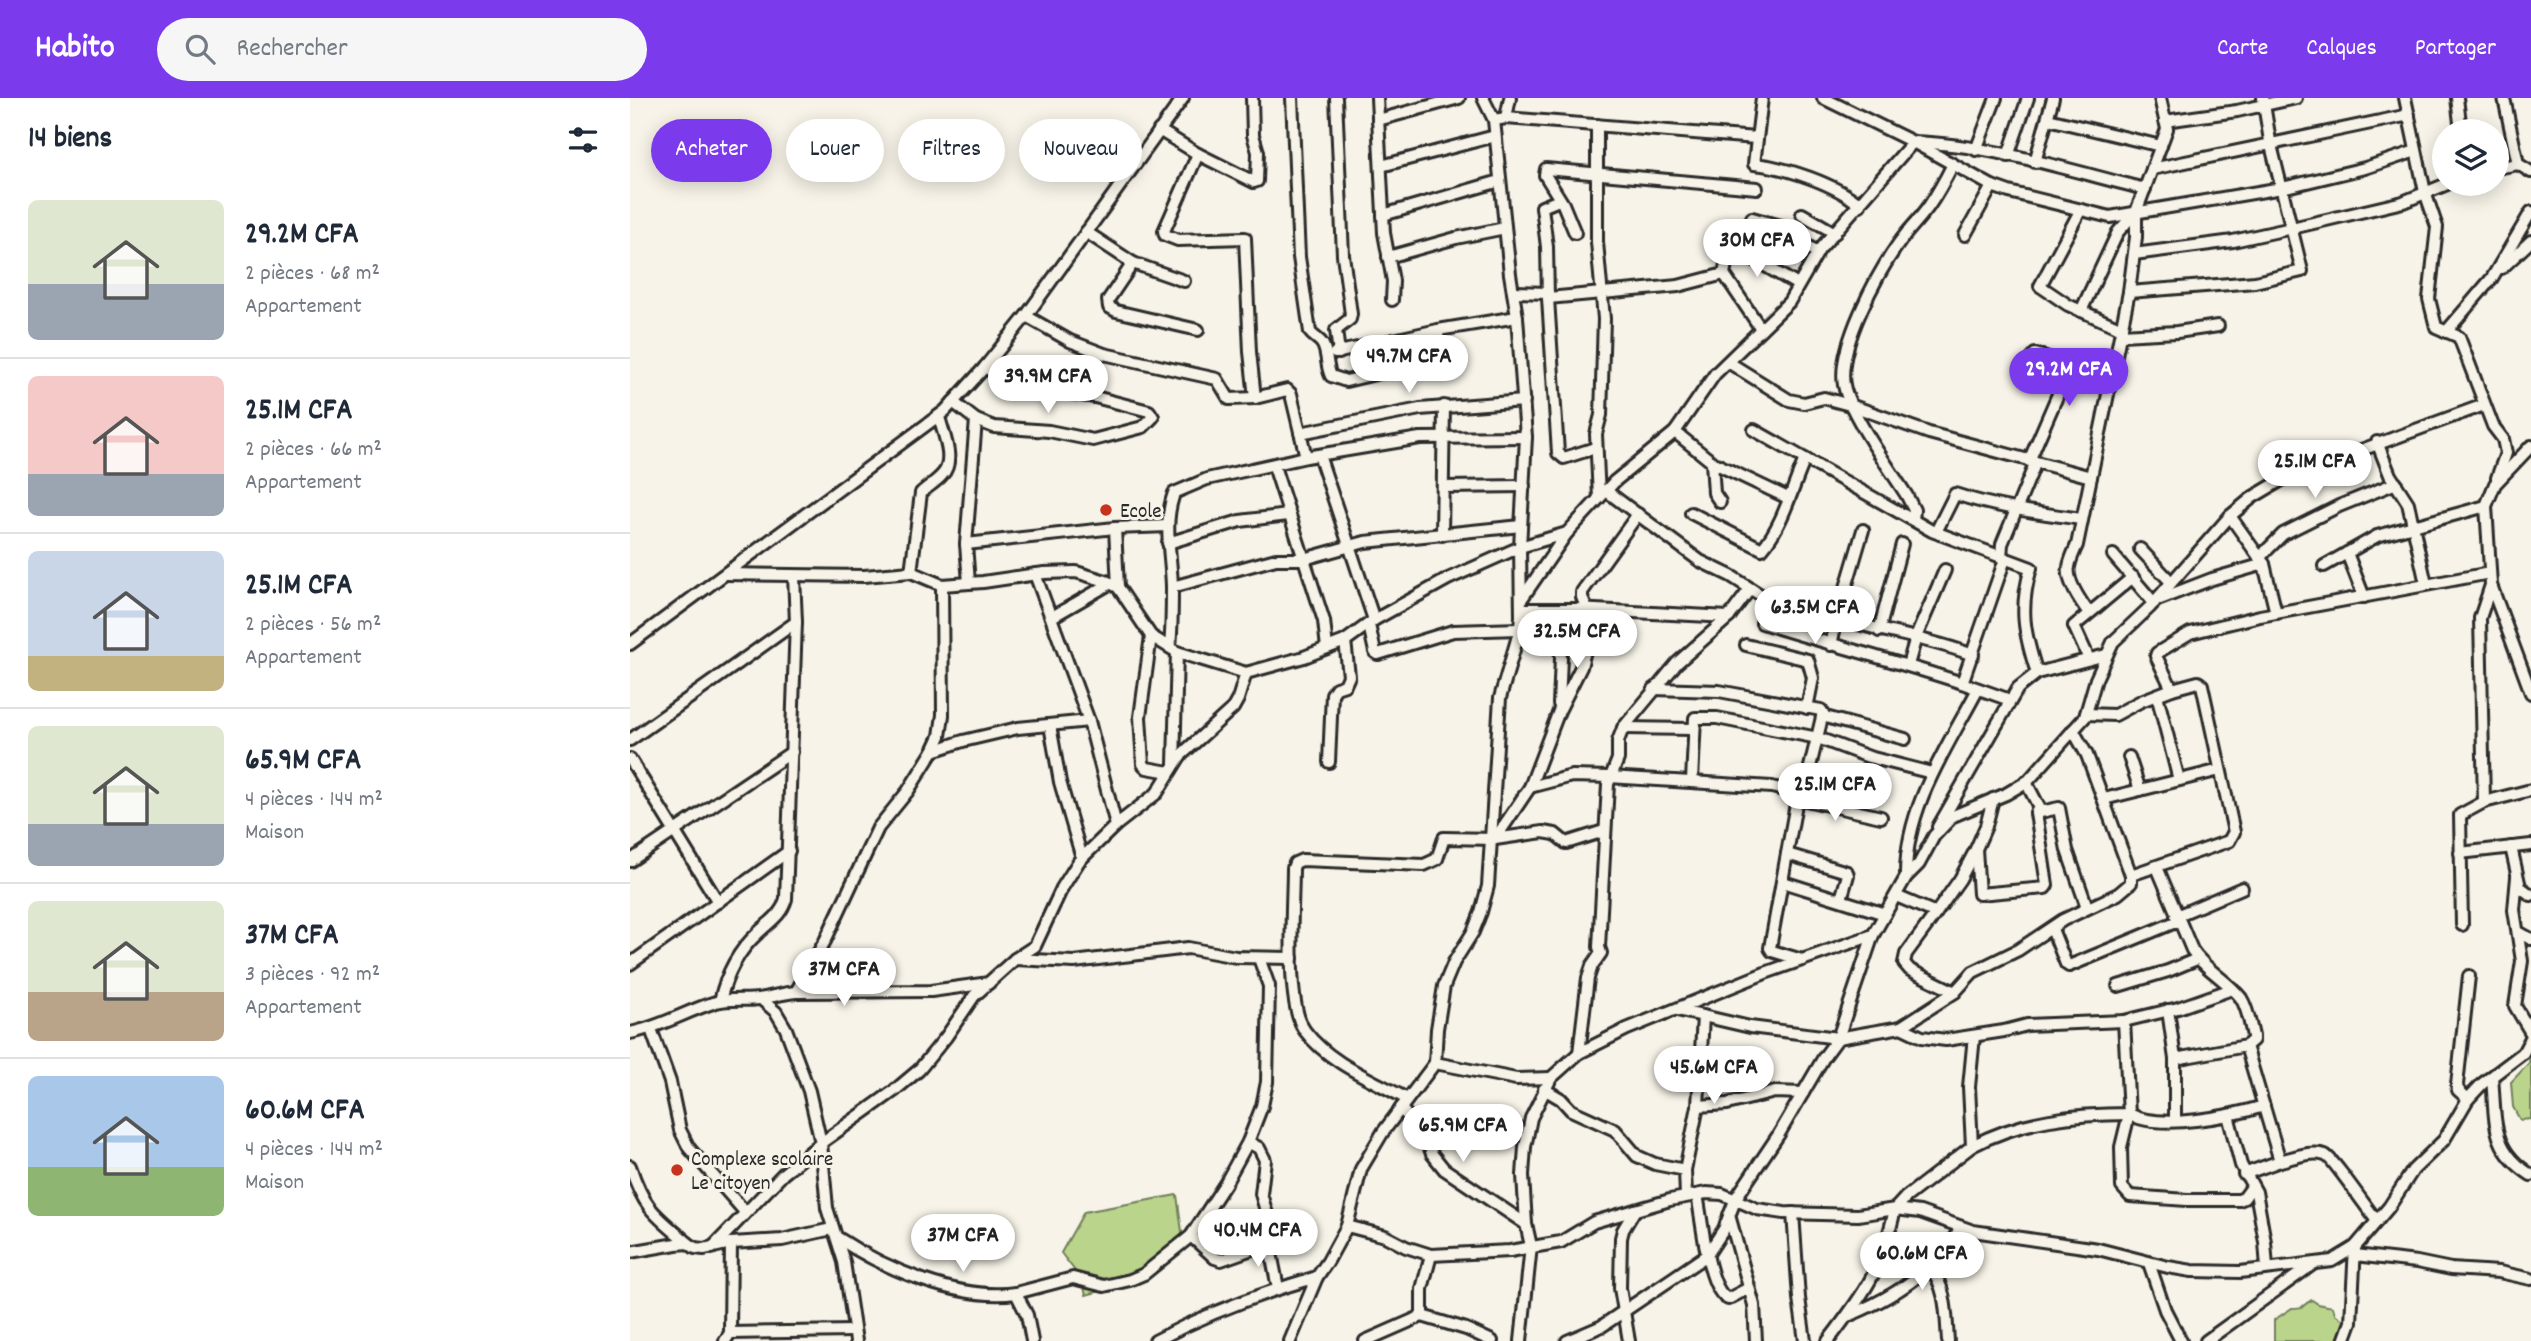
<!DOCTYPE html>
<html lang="fr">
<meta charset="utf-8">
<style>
:root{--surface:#fff;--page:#f6f6f7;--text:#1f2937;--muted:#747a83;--line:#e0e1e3;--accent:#7c3aed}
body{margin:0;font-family:Dekko,sans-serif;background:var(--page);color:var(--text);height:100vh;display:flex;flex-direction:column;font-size:26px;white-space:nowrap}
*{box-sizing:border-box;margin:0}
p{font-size:23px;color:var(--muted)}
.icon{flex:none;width:38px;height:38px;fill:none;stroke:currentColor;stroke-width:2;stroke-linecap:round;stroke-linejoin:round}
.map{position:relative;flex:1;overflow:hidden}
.panel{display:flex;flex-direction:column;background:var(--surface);width:630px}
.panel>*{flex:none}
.top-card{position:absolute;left:21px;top:21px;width:665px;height:63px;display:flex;gap:14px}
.fabs{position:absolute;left:1802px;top:21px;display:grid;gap:14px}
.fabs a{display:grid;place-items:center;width:77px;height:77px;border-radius:50%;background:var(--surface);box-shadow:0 4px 18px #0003;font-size:35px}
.price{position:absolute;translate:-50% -60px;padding:0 16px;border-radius:24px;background:#fff;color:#222;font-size:23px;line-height:46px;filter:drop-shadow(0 2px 4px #0008)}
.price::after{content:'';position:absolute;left:50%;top:42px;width:21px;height:16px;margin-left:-10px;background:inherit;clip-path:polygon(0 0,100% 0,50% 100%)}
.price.active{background:var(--accent);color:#fff}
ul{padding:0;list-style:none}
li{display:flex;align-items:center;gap:21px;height:175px;padding:0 28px}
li+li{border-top:2px solid var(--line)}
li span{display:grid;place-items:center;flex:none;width:196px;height:140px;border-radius:10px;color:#555}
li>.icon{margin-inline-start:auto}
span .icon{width:84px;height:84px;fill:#fffc;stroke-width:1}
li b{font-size:30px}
h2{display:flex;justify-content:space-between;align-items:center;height:84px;padding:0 28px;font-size:30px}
.chip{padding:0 24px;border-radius:32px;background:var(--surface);box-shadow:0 4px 18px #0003;font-size:24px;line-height:63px}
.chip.active{background:var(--accent);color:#fff}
header{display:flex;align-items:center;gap:42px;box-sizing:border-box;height:98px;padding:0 35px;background:var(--accent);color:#fff}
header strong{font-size:33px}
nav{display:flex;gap:38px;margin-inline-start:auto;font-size:24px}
.search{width:490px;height:63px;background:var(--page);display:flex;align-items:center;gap:18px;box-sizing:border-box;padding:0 24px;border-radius:38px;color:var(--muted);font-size:26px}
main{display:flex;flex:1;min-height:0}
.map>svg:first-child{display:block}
.green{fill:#bad48b;stroke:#72805b;stroke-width:2}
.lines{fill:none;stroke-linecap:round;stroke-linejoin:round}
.minor-casing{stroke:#2b2b2b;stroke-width:16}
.minor{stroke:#f7f3e8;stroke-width:10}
.poi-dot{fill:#c8321e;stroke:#f7f3e8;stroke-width:2.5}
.labels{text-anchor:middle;stroke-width:6;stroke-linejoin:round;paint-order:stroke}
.poi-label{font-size:21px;fill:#2b2b2b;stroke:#f7f3e8;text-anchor:start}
</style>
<header>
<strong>Habito</strong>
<div class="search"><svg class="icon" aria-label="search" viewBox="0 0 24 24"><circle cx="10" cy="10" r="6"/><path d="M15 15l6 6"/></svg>Rechercher</div>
<nav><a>Carte</a><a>Calques</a><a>Partager</a></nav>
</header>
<main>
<section class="panel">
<h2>14 biens<svg class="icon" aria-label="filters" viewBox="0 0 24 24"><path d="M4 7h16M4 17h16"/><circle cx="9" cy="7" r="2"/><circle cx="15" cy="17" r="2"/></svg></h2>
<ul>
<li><span style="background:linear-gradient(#dfe7d0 60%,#9aa5b1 0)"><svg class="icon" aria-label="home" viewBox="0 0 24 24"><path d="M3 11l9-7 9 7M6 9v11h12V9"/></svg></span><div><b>29.2M CFA</b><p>2 pièces · 68 m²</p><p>Appartement</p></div></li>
<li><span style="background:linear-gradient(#f6c9c9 70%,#9aa5b1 0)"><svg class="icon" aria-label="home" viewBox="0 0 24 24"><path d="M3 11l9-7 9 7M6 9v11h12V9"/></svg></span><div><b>25.1M CFA</b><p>2 pièces · 66 m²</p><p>Appartement</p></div></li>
<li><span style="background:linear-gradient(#c9d6e8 75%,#c2b280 0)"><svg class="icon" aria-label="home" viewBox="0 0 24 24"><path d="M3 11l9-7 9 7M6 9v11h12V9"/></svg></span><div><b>25.1M CFA</b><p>2 pièces · 56 m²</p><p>Appartement</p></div></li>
<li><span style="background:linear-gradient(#dfe7d0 70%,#9aa5b1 0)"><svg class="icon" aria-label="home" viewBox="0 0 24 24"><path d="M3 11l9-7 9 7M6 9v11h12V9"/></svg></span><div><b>65.9M CFA</b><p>4 pièces · 144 m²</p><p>Maison</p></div></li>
<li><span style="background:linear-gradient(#dfe7d0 65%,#b9a48a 0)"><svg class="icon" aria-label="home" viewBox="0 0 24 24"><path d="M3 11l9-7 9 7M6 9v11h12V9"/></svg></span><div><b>37M CFA</b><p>3 pièces · 92 m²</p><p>Appartement</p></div></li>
<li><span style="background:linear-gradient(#a9c7e8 65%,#8fb573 0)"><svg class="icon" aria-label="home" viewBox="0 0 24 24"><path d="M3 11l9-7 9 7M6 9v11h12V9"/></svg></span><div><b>60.6M CFA</b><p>4 pièces · 144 m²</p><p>Maison</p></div></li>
</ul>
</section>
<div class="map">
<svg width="1901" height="1243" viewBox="0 0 1901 1243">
<rect width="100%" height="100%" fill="#f7f3e8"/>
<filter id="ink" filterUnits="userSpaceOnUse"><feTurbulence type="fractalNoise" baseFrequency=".0143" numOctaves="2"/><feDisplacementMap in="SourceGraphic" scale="14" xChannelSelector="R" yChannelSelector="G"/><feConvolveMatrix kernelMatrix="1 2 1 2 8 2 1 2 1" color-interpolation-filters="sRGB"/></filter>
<g filter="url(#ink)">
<!-- green -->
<g class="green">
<polygon points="1901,947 1901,1021 1890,1022 1883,1009 1881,984 1899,965"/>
<polygon points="547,1097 553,1141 504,1184 456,1197 452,1182 431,1155 454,1114"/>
<path d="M 1682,1202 L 1688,1206 L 1703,1209 L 1705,1216 L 1716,1224 L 1711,1243 L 1644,1243 L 1644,1222 L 1662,1210 C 1678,1209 1669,1209 1682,1202 Z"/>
</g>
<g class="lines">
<!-- minor casing -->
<g class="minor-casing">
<g id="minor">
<path d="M 662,0 L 669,159 L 680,234 C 684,240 689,240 693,247 C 698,257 696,268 701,278 L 716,283 L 804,262 L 809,253 L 808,232"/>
<polyline points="706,0 713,157 721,216 720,221 706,232 709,255"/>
<polyline points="747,0 754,135 763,183 762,202"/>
<path d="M 1132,0 L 1124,66 C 1155,69 1206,86 1230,107"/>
<polyline points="1193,0 1283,44 1362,88 1379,94 1480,119 1652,90 1735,70 1786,53"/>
<polyline points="1775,0 1795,94 1807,129 1799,201 1806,229 1829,239 1863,328 1873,341 1876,355 1867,380"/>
<polyline points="1827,0 1831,33"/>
<polyline points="876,20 880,0"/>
<polyline points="1418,21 1531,48"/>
<polyline points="748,22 829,0"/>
<polyline points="864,22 876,20 1126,40"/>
<polyline points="1535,23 1607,13 1666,0"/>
<polyline points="967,27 967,144 974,221 971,317 966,336 969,400"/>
<polyline points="529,32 568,56 624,84 627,83 628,54 623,37 622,0"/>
<polyline points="1346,52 1366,0"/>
<polyline points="568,56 534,133 535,137 548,142 615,140 620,254 625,300"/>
<polyline points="1378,58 1398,0"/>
<polyline points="1405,64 1423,0"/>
<polyline points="1888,66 1901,74"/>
<polyline points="751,68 865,38"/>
<polyline points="1867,70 1888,66 1874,0"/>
<polyline points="1522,71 1779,17"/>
<polyline points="929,102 912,109 917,149 918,200 928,355 934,360 965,350"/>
<polyline points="1450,113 1410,188 1438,207 1492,231"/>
<polyline points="1172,116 1205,135"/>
<polyline points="753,117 870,83"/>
<polyline points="1122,120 1151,128 1187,155"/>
<polyline points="456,134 503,165 554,183"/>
<polyline points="945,135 933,106 915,77 916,71 1127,90"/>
<polyline points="1335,137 1362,88"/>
<polyline points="1504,156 1603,143 1662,130 1773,104 1817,86"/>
<polyline points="758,159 826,140 875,130"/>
<polyline points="503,165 478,202 479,209 486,213 568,232"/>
<polyline points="1872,170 1901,143"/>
<polyline points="883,194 918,195"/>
<polyline points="1499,194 1625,184 1672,173 1640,43 1633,0"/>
<polyline points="918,200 1048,188 1094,176"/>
<polyline points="1451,213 1488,134 1505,115"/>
<polyline points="396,218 440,243 474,256 587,281 599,301 625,300 657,292 661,296 676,359"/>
<polyline points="1131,231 1094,176 1097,161 1103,149 1168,187"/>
<polyline points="1816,234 1862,180 1901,114"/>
<polyline points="1491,237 1547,234 1588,228"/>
<polyline points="705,255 808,232 887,219"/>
<polyline points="1098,264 1159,302 1174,305 1194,300 1220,307 1299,335 1461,379"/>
<polyline points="323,304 346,322 364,329 419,333 463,342 513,329 523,319 519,313 465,299 382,286 355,269"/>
<path d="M 1124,332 L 1302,433 L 1401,470 C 1389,510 1394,535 1407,575"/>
<polyline points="1045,334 1082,364 1084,395 1090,404"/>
<polyline points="670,335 790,311 894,303"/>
<polyline points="1747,344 1760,377 1778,405 1796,486"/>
<polyline points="689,357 744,522"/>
<polyline points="1399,363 1432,287 1395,275 1405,256 1432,264 1485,271"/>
<polyline points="1082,364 1158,400"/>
<polyline points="644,368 694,523 697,550"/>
<polyline points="814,389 894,388"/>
<polyline points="975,392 1070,463 1101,478 1143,505 1207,520 1233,432"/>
<path d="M 1061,415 L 1132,451 C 1153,427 1162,390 1175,361"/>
<polyline points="1600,418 1634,466 1646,515"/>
<path d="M 1283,422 L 1284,412 L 1277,398 C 1260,371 1219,315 1214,287 C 1207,250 1247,176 1269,145 C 1278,132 1290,121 1299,108 C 1308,95 1316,80 1323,66"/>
<polyline points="485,430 488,489"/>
<path d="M 1306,434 L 1325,396 C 1367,410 1409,415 1452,421"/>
<polyline points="812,437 814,308"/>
<polyline points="538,445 610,423 658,417"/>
<polyline points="336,446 485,430 538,428"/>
<polyline points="1510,451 1541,484"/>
<polyline points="1717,455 1734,499"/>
<polyline points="1483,457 1524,505"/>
<polyline points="1371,459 1372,446 1405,366"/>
<polyline points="1629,460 1653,436 1709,408 1766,385"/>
<polyline points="1375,461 1332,585 1380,602"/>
<polyline points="1694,468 1747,438 1856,408"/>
<path d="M 281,474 L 291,395 C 297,389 306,384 312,377 C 326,363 313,335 309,319"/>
<polyline points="96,476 234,478 281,474 312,487 353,484 414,475 446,474 476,483 488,489 521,538 547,554 616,575"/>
<polyline points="405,476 459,623 486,727"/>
<polyline points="339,485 336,446 346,322"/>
<polyline points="1861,487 1901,595"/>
<polyline points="542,489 646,461 674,461 735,444 891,428"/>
<polyline points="1530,501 1582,481 1634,466"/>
<polyline points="891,502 937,435"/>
<path d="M 1143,505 L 1132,525 C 1198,546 1266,563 1332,585"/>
<polyline points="891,511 946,511 1099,519"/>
<path d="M 1459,515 C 1451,504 1436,483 1439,469 C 1440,462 1444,454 1447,447 L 1499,194 L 1506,139 L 1506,114 L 1537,31 L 1530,0"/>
<polyline points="422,519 481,485"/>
<polyline points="739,527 745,554 748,556 823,533 890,531"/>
<polyline points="929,532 931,560 929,606"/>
<polyline points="1249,533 1272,446"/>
<polyline points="521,538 510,619 513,666 517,670 539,674"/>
<polyline points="0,546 315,313 355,269 396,218 553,0"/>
<polyline points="1116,547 1178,562 1183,580 1177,610"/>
<path d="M 1201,547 L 1207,520 C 1252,534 1299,540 1343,557"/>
<path d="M 540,549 C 542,529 542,508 542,488 C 541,456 533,426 544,395 L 577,381 L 676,359 L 790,340 L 896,339"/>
<polyline points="1459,561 1444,528 1503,479"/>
<polyline points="1278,567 1286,539 1315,472"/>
<polyline points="1024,591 1089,593 1191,612 1193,615 1174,694 1167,700 1140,850 1142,853 1172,862"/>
<polyline points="1542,591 1526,558 1527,555 1560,535 1630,518 1860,475"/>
<polyline points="1527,597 1549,682"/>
<polyline points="1456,616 1485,617 1511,603 1542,591 1568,584 1572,587 1604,734 1599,743 1501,777"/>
<polyline points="1192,618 1275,641"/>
<polyline points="420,627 430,684 452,760"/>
<polyline points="993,630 1063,631"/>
<polyline points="0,642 166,524"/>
<polyline points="303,653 333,643 388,630 459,623"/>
<polyline points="1499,659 1510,692"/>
<polyline points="0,661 88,804"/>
<polyline points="699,664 702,596 706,590 715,587 719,578 715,543"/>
<polyline points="544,666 547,554"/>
<polyline points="1062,683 1065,620 1087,620 1188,640 1239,659 1302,675"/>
<polyline points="900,689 942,678 979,679 1142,689 1161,694 1167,700 1251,719"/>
<polyline points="1363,701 1356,728 1346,751 1349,796 1415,790 1417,787 1406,715 1409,709 1396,684"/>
<polyline points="1474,701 1590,672"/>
<polyline points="1854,704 1901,692"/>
<polyline points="1406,715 1429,710 1437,752 1457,809"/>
<polyline points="1308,729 1388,590 1407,575 1476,557"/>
<polyline points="865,741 913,734 925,736 936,745 974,733"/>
<polyline points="1881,749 1890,789 1901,797"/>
<polyline points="1830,755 1901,747"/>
<polyline points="1157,756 1217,774 1218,777 1211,801"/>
<polyline points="0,763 162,654"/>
<path d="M 1527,769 L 1562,852 C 1575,872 1597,882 1611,900 C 1618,911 1620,926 1623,938 L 1623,942 L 1616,948 L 1650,1063 C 1663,1060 1682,1052 1695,1057 C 1702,1059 1738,1112 1747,1123"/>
<path d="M 1276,779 C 1275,709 1317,650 1348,591"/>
<polyline points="1887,779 1884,812 1892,863 1885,908 1901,935"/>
<polyline points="1153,784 1255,816"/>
<polyline points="1266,798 1306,815 1330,781 1346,751"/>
<polyline points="1306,815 1276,856 1274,865 1280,872 1325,894"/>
<polyline points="1546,818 1612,790"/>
<polyline points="1832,827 1830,717 1854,704 1850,520 1861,487 1856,408 1865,386 1901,348"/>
<polyline points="1422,831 1436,866 1439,868 1548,823"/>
<polyline points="1888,834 1901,841"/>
<polyline points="385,861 444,864 558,850 606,859 662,860"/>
<polyline points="0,866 159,753"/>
<polyline points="1488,888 1538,873 1567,861"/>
<polyline points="166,894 195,843 248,730 278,693 303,653 310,638 313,617 312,487"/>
<polyline points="131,901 146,914 156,931 179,993 191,1045 197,1110 214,1164 226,1243"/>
<path d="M 90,903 C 96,877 108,853 128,835 C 140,823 151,818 156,801 L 166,524 L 164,478"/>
<polyline points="1047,912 1120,929 1208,940 1271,929 1325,894 1343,874 1388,852 1433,822 1488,796 1501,785 1501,777 1457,657 1443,632"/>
<polyline points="1538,912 1545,961 1616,948"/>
<polyline points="1271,929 1292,939 1316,942 1374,933 1397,927 1494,923 1548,910 1602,891"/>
<polyline points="21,931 40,984 50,1032 59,1050 115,1114"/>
<path d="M 0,935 C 31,929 56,913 86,904 C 100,900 115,903 129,901 C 142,899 153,895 166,894 L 301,893 L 359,885"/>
<polyline points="949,955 958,880 962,868 971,855 969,849 978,686 988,661 988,643 993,630 1047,565 1099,519 1120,491"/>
<polyline points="805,965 886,981 921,980"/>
<path d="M 1862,979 C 1866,1022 1860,1051 1901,1077"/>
<polyline points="914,991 931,1001 941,1012 985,1032 1007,1058 1025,1066 1055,1072"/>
<path d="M 777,1001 C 743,982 699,965 675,933 C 655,907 663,807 663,770 L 665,765 L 672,762 L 794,767 L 807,761 L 814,740 L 865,741 L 900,689 L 929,613 L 951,569 L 958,540 L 957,512 L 952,499 L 952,494 L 1008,416"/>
<polyline points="1838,1001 1828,992 1827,987 1839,878"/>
<polyline points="1068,1008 1097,1006 1145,994 1173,995"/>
<polyline points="771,1010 782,1024 792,1028 802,1056 814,1071 896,1126"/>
<polyline points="1598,1017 1611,1067 1626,1094 1635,1144 1637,1170"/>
<polyline points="1545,1023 1545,961"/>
<path d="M 1342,1048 C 1391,1022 1445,1016 1499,1016 L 1494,923"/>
<path d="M 0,1068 C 14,1111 25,1117 58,1145"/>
<polyline points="1614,1076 1650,1063"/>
<path d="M 1622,1089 L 1614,1100 L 1609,1102 L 1557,1102 L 1500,1098 L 1492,1089 L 1491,1049 L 1499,1016 C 1530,1033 1601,1018 1634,1008"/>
<path d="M 1067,1097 C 1072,1119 1077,1192 1098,1201 L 1119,1190"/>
<polyline points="1056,1098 1055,1072 1068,1008 1073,918"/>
<polyline points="1163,1115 1169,1200 1175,1243"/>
<polyline points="1099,1117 1124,1207 1126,1243"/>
<polyline points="717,1128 755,1138 776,1149 801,1157 880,1153 931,1144 964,1124 1040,1102 1076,1095 1092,1096 1127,1111 1154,1115 1228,1117 1265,1111 1276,1099 1342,1048 1339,989 1344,938"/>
<polyline points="561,1138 585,1160 591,1162 639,1145 637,1116 631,1096 635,1062 629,1050 618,1044"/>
<path d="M 208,1140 C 255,1171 329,1203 386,1195 L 397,1217 L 402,1243"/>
<polyline points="639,1145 648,1190"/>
<path d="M 82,1150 L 153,1076 L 191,1045 L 264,993 L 289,972 L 316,939 L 344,898 L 385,861 L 405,848 L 432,790 L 449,763 L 486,727 L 527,695 L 550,658 L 603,610 L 608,601 L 616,575 L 674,559 L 715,543 L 744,522 L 818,481 L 890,449 L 937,435 L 985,383 L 1045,334 L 1085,276 L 1159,204 L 1189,152 L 1283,44 C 1358,46 1442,73 1515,91"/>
<polyline points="0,1154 46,1146 58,1145 65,1150 74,1151 101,1145 152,1142 202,1131"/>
<polyline points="1725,1157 1787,1164 1821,1171 1869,1174 1901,1181"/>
<polyline points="1519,1165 1535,1212 1551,1243"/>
<path d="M 1299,1168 C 1317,1189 1316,1217 1318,1243"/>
<polyline points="386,1195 443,1180 474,1188 500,1182 514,1176 561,1138 595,1086 618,1044 632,1008 637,984 639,888 629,860"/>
<path d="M 1220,1217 C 1264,1199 1307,1171 1331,1129"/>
<polyline points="792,1218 792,1191 801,1157"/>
<polyline points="100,1235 224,1233"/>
<polyline points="95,1243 100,1235 101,1145"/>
<path d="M 525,1243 C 576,1216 631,1195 687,1179"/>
<polyline points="660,1243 687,1179 698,1163 717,1128 731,1071 753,1034 805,965 807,931 814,888 824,864 843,834 851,814 858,788 870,600 890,531 891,518 890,449 896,339 887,219 880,176 864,22 853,0"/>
<polyline points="735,1243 792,1218 836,1231 862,1243"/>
<polyline points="891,1243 901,1148 896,1126 893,1077 895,1049 901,1020 921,980 949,955 997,931 1135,875 1243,837"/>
<polyline points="937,1243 972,1228 1077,1157 1094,1131 1106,1100 1149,1036 1194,959 1208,940 1243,837 1276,779 1289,766 1304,738 1323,718 1376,696 1398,683 1455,619 1466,581 1483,544 1520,509 1600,418 1623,399 1655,380 1854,307"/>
<polyline points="999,1243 990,1190 991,1140 993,1132 1005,1112"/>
<path d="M 1198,1243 C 1235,1195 1252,1171 1265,1111 L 1290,1114 L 1343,1133 L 1468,1151 L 1538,1169 L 1562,1173 L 1610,1174 L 1702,1163 L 1725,1149 L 1759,1109 L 1783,1072 L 1814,1042 L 1838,1001 L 1852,986 L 1893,955 L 1901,940"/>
<polyline points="1576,1243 1683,1166"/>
<polyline points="1714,1243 1721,1224 1725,1149"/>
</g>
</g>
<!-- minor -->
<use href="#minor" class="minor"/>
</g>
</g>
<!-- markers -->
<g class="poi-dot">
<circle cx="476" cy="412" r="7"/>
<circle cx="47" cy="1072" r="7"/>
</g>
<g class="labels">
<!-- poi labels -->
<g class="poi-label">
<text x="490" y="419">Ecole</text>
<text x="61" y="1067">Complexe scolaire<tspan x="61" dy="24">Le citoyen</tspan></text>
</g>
</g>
</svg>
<div class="fabs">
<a><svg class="icon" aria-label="layers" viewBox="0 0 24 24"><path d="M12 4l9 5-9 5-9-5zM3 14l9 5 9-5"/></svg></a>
</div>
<b class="price" style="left:1127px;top:181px">30M CFA</b>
<b class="price" style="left:779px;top:297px">49.7M CFA</b>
<b class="price active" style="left:1439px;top:310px">29.2M CFA</b>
<b class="price" style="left:418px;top:317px">39.9M CFA</b>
<b class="price" style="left:1685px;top:402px">25.1M CFA</b>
<b class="price" style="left:1185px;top:548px">63.5M CFA</b>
<b class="price" style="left:947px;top:572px">32.5M CFA</b>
<b class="price" style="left:1205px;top:725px">25.1M CFA</b>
<b class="price" style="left:214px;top:910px">37M CFA</b>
<b class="price" style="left:1084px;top:1008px">45.6M CFA</b>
<b class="price" style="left:833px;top:1066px">65.9M CFA</b>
<b class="price" style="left:628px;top:1171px">40.4M CFA</b>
<b class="price" style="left:333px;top:1176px">37M CFA</b>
<b class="price" style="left:1292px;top:1194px">60.6M CFA</b>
<div class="top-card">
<a class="chip active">Acheter</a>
<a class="chip">Louer</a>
<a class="chip">Filtres</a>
<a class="chip">Nouveau</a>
</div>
</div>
</main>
